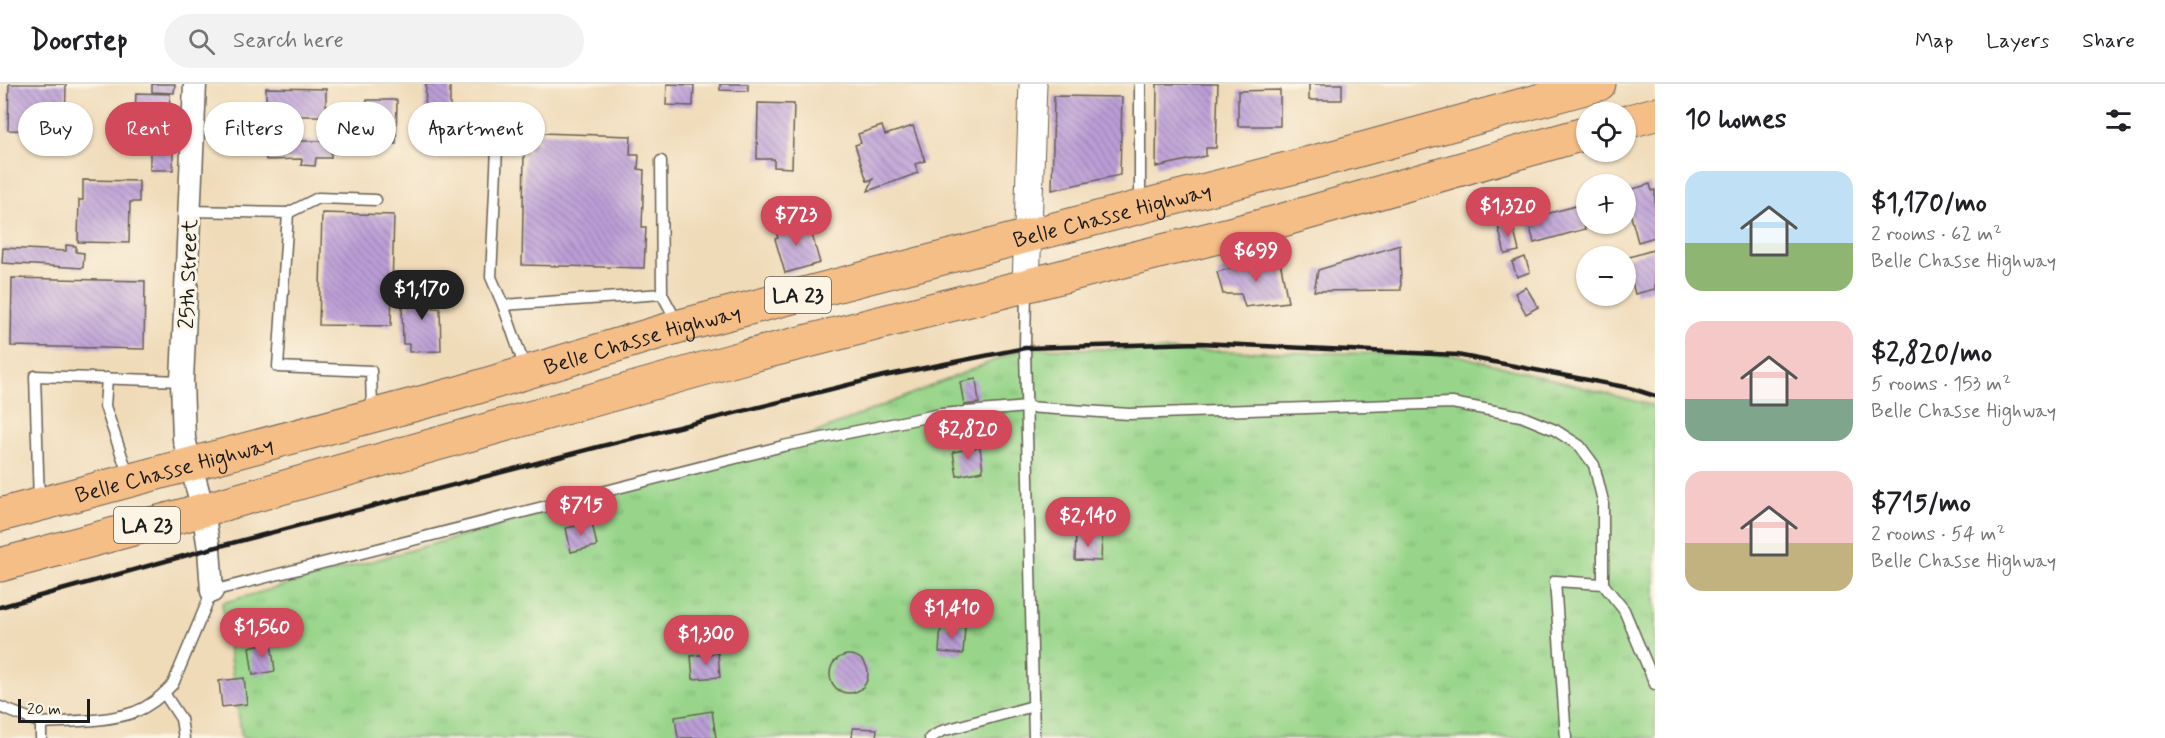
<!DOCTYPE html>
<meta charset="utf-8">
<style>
:root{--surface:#fff;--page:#f2f2f2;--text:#202124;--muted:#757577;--line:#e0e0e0;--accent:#d1495b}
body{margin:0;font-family:Mynerve,sans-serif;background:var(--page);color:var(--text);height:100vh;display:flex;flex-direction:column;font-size:22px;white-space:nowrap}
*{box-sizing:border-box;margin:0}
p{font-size:20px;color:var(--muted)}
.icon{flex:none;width:33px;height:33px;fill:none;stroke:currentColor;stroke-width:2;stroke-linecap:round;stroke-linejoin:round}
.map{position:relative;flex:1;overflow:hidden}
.details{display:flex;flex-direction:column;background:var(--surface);width:510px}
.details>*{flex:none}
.guide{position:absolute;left:18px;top:18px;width:570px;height:54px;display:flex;gap:12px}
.controls{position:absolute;left:1576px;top:18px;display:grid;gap:12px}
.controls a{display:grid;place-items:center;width:60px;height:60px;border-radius:50%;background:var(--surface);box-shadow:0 2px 4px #0004;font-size:30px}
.scale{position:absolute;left:18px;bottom:15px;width:72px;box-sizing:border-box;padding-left:6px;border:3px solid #1c1c1c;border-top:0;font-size:16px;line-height:21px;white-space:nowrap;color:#1c1c1c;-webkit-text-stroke:4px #fcf5e5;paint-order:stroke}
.price{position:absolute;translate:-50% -51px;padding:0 14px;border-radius:21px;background:var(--accent);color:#fff;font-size:20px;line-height:39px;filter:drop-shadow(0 2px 3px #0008)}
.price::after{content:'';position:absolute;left:50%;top:36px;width:18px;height:14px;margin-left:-9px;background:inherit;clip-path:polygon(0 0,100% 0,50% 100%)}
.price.on{background:#222;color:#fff}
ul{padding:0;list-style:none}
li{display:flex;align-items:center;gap:18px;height:150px;padding:0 30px}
li span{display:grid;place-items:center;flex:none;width:168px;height:120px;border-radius:18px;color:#555}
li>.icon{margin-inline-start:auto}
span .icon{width:72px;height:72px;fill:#fffc;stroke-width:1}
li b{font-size:26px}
h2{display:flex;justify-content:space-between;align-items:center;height:72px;padding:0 30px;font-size:26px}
.chip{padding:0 21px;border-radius:27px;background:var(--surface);box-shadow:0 2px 4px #0004;font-size:21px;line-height:54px}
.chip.on{background:var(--accent);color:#fff}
header{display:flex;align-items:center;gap:36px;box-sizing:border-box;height:84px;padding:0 30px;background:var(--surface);border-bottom:2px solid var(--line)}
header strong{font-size:28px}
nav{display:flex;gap:33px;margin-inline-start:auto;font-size:21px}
.search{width:420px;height:54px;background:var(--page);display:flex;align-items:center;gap:15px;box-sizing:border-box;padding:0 21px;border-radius:33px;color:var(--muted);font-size:22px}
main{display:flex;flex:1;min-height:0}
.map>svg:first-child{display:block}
.park{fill:url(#park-tufts);stroke:#5a7853;stroke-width:1.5}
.building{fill:url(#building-back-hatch)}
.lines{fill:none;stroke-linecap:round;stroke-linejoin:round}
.service-casing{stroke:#665f53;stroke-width:13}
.minor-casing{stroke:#665f53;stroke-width:25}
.tertiary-casing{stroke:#665f53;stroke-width:29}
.trunk-casing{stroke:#665f53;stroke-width:35}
.service{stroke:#fff;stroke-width:10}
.minor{stroke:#fff;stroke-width:22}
.tertiary{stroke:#fff;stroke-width:27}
.trunk{stroke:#f6be87;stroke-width:33}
.rail{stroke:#1c1c1c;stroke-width:4.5}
.labels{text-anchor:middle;stroke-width:6;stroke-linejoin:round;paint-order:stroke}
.shield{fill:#fcf5e5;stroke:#5f5d58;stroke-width:1.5}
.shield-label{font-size:21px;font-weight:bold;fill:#1c1c1c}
.street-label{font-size:22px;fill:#1c1c1c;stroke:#fcf5e5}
</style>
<header>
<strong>Doorstep</strong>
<div class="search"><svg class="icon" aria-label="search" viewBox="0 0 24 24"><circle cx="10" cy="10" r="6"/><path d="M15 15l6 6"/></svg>Search here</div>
<nav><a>Map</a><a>Layers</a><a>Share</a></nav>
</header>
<main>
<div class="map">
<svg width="1655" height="654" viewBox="0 0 1655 654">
<defs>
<pattern id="park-tufts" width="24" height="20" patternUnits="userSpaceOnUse" patternTransform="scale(1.5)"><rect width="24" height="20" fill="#98d58a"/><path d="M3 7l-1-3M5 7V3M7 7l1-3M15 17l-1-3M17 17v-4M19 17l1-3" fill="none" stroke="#82b676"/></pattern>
<pattern id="building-back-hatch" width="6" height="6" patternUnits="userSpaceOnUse" patternTransform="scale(1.5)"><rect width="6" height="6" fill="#bb9ed7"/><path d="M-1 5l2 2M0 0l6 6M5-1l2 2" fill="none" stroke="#9780ae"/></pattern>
</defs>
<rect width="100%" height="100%" fill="#fcf5e5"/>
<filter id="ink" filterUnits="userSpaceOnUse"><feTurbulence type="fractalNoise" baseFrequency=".0167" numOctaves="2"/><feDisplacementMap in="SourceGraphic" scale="12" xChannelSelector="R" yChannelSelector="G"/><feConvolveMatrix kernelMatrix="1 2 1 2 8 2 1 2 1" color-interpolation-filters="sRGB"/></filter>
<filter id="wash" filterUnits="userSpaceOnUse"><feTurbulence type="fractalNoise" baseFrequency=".008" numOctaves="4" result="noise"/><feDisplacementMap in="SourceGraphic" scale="24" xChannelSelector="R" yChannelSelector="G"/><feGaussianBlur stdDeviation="1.35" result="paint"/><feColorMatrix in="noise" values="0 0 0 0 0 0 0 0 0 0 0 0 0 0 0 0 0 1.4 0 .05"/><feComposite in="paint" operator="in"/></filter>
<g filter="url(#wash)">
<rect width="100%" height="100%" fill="#f0dbb9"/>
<!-- park -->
<polygon class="park" points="1025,264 1457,271 1655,322 1655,654 242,654 222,519 783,362"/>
<g id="blocks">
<!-- building -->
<g class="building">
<polygon points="9,0 66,0 65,48 8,46"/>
<polygon points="152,0 175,0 174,9 152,8"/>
<polygon points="426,0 450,0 450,28 425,27"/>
<polygon points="667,0 694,1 693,22 666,21"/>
<polygon points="720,0 748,0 748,7 720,6"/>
<polygon points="1157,0 1218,0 1216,64 1206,64 1206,72 1156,83"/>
<rect x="1309" y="0" width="33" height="16"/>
<polygon points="266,4 326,5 326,32 266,32"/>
<polygon points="1280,6 1280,42 1238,42 1238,7"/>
<polygon points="136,9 170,10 168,55 134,54"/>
<polygon points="1054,12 1122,13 1120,91 1052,106"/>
<polygon points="367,16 397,16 396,60 366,60"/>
<polygon points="758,19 794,20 792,84 774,83 774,75 757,75"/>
<polygon points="882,42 885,51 913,42 925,77 915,80 918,89 868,107 873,95 867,97 855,61 861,59 858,50"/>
<polygon points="540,49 631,52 630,71 639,71 638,85 644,86 642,143 646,143 644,184 522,181 524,69 529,69 529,57 539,58"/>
<polygon points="266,57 331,57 331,74 316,74 315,82 301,81 302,75 266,76"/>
<rect x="150" y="64" width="23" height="22"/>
<polygon points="83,96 139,97 139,118 130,118 129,159 78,158 79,116 83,116"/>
<polygon points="1650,100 1652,107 1655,106 1655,153 1638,158 1626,114 1626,107"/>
<polygon points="1579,121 1585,145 1534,159 1528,135"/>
<polygon points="322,129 394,131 391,242 319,241"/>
<polygon points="799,138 800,142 806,140 808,145 810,144 820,179 785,189 775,155 778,154 775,145"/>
<polygon points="1512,139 1519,167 1505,170 1498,142"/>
<polygon points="66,161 76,162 76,168 84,169 83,184 2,179 3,164 66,167"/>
<polygon points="1400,161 1401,206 1314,207 1318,186"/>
<polygon points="1653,166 1655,176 1655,205 1635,210 1626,174"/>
<polygon points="1279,172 1288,218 1245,223 1241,210 1223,210 1217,188"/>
<polygon points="1525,173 1530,188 1517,193 1512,178"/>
<polygon points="12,194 145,197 144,265 11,262"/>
<polygon points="432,200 433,224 440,224 441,267 409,268 409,260 403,260 402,223 410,223 409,201"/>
<polygon points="1526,203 1538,223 1526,230 1515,209"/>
<polygon points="976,295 979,319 964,321 960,298"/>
<polygon points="980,363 983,387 957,392 953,368"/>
<polygon points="592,439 597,462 571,468 566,444"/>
<polygon points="1076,451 1102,452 1101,477 1075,476"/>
<polygon points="941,541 965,543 963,570 939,568"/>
<polygon points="271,558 275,587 253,591 249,563"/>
<polygon points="718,569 720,593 693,595 691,572"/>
<circle cx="849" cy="590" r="19"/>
<polygon points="244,594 247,620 222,623 219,597"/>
<polygon points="712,627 716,654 678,654 675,633"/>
<polygon points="853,644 877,645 876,654 852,654"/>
</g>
</g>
</g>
<g filter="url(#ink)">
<use href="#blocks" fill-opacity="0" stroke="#665f53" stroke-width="1.5"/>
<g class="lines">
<!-- service casing -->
<g class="service-casing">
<g id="service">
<polyline points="1140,0 1140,120"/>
<polyline points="497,64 491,193 503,221 525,284"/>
<polyline points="661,77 662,210 677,238"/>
<polyline points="189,127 288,129 278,283 371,287 372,327"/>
<polyline points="288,129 318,114 376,116"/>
<polyline points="1026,205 1025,264 1034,654"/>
<polyline points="503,221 662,210"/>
<polyline points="107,294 105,322 129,393"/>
<polyline points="39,418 35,292 182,297"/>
<polyline points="164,609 181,635 184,654"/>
<polyline points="0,623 41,639"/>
<path d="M 41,654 L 41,639 C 71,637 106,638 135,628 C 150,622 163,611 173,600 L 212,507 L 783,362 L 941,330 L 1027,323 L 1129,330 L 1452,319 L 1521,332 L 1555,346 L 1580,362 L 1594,381 L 1603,417 L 1603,500"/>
<polyline points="930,654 942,647 1033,622"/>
<polyline points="1566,654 1555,497 1603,500 1624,526 1655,600"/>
</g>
</g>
<!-- minor casing -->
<g class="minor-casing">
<polyline id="minor" points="195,0 182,297 184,355 203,426 209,465 212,507"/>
</g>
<!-- tertiary casing -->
<g class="tertiary-casing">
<polyline id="tertiary" points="1026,201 1033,0"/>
</g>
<!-- trunk casing -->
<g class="trunk-casing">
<g id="trunk">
<polyline points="1626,38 1655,30"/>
<path id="s1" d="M 0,431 L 458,309 L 680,242 L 1337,72 L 1599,0"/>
<polyline points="0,481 203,426 745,273 1269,140 1587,49"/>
</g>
</g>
<!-- service -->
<use href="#service" class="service"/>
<!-- minor -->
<use href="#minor" class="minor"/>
<!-- tertiary -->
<use href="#tertiary" class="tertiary"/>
<!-- trunk -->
<use href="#trunk" class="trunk"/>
<!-- rail -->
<polyline class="rail" points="0,523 209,465 598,363 884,292 1025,264 1200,259 1457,271 1630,304 1655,312"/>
</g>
</g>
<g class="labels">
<!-- shield labels -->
<g class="shield">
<rect x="765" y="193" width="66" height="36" rx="4.5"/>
<rect x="114" y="423" width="66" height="36" rx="4.5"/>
</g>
<g class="shield-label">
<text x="798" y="218">LA 23</text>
<text x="147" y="448">LA 23</text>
</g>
<!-- street labels -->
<g class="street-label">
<text dy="8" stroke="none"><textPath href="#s1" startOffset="1152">Belle Chasse Highway</textPath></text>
<text transform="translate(187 190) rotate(-88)" y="8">25th Street</text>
<text dy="8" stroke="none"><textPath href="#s1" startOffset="666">Belle Chasse Highway</textPath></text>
<text dy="8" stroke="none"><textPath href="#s1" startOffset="180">Belle Chasse Highway</textPath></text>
</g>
</g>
</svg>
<div class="controls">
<a><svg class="icon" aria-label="locate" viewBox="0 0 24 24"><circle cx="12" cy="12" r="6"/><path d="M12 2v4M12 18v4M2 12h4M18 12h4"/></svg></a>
<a>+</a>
<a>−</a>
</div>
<div class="scale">20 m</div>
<b class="price" style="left:1508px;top:154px">$1,320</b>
<b class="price" style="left:796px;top:163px">$723</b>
<b class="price" style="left:1256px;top:199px">$699</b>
<b class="price on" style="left:422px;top:237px">$1,170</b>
<b class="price" style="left:968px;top:377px">$2,820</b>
<b class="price" style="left:581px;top:453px">$715</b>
<b class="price" style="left:1088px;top:464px">$2,140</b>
<b class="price" style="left:952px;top:556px">$1,410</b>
<b class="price" style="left:262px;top:575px">$1,560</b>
<b class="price" style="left:706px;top:582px">$1,300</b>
<div class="guide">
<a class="chip">Buy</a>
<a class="chip on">Rent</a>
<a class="chip">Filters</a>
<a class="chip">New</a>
<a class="chip">Apartment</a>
</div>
</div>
<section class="details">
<h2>10 homes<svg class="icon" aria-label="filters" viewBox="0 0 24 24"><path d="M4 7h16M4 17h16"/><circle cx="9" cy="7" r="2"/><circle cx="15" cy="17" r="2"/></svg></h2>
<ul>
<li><span style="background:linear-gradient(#bfe0f5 60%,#8fb573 0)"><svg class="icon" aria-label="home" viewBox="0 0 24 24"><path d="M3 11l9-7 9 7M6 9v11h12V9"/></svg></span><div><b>$1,170/mo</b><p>2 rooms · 62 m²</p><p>Belle Chasse Highway</p></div></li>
<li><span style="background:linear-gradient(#f6c9c9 65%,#7fa58c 0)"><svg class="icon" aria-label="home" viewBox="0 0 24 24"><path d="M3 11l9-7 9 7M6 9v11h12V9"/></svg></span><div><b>$2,820/mo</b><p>5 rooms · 153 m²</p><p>Belle Chasse Highway</p></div></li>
<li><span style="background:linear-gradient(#f6c9c9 60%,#c2b280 0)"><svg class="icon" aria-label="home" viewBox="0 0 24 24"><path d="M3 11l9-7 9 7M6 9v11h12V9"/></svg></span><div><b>$715/mo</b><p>2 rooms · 54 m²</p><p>Belle Chasse Highway</p></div></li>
</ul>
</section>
</main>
